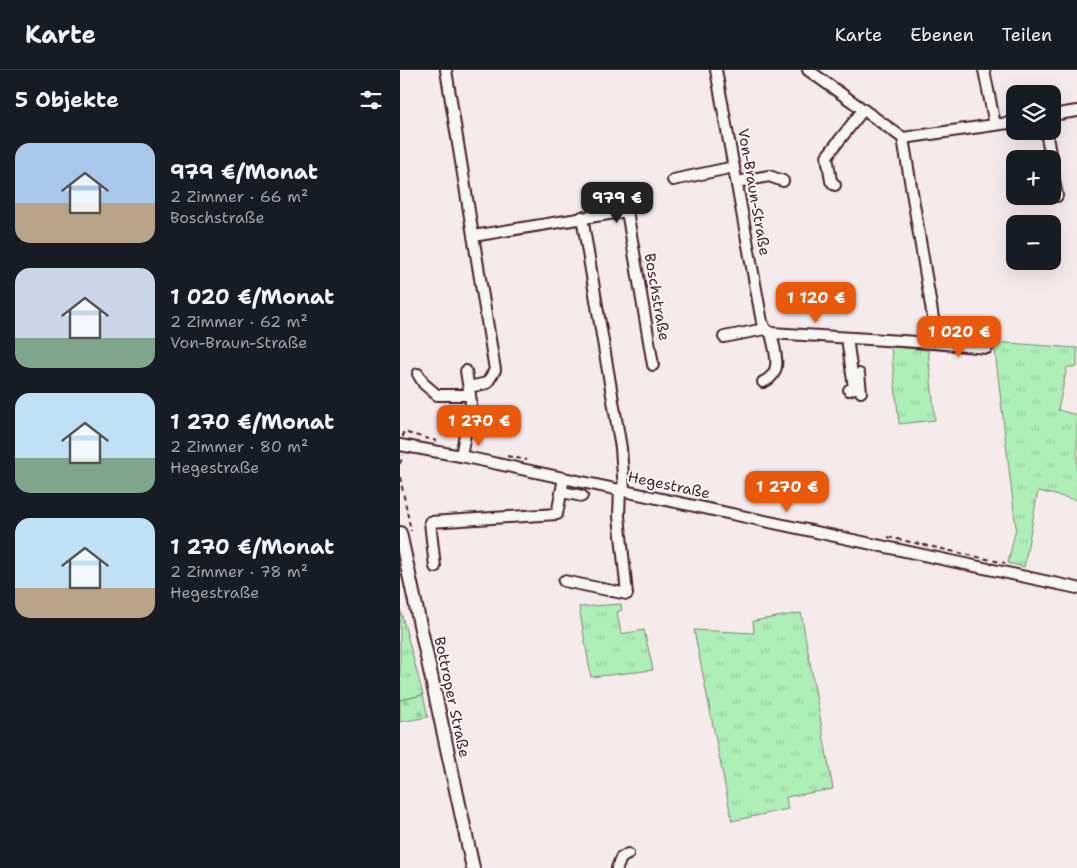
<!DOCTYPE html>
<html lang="de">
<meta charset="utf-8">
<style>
:root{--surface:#171b24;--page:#20242c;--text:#f1f3f6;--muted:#9ea1a6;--line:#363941;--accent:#ea580c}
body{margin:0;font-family:"Shantell Sans",sans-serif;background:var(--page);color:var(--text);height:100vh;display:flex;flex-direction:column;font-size:19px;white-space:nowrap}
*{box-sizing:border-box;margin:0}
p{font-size:16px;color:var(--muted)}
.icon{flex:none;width:28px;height:28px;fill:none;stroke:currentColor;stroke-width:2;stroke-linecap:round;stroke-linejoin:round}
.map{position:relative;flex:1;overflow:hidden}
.sheet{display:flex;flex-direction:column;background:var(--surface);width:400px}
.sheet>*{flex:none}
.controls{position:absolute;left:606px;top:15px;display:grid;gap:10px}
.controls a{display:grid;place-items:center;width:55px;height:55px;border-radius:10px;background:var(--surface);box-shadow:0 5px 20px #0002;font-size:25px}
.price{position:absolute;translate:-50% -42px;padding:0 11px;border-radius:10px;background:var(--accent);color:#fff;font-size:16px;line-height:32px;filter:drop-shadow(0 1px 2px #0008)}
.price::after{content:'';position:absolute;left:50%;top:30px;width:15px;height:11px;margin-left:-8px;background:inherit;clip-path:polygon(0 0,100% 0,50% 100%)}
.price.selected{background:#222;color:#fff}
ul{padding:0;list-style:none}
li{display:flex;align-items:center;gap:15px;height:125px;padding:0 15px}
li span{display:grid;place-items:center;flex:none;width:140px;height:100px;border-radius:15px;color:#555}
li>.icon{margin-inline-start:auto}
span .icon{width:60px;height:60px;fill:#fffc;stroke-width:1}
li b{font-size:21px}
h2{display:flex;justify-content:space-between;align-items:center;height:60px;padding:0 15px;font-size:21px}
header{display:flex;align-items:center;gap:30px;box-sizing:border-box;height:70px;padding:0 25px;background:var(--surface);border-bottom:1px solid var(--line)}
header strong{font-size:24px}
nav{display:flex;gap:28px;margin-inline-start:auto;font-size:18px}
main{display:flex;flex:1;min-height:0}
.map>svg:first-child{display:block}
.grass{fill:url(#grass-tufts);stroke:#7c8771}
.forest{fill:url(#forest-firs);stroke:#7c8771}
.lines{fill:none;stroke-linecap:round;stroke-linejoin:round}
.minor-casing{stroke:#4a1f2b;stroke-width:14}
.major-casing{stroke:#4a1f2b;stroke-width:16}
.path{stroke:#4a1f2b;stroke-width:2;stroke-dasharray:5 4;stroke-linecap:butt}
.minor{stroke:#f6f6f2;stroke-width:10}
.major{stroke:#f6f6f2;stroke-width:12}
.labels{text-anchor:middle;stroke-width:4;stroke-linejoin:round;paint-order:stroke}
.street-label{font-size:15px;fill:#4a1f2b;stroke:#f6f6f2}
</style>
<header>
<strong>Karte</strong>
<nav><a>Karte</a><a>Ebenen</a><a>Teilen</a></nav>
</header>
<main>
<section class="sheet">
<h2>5 Objekte<svg class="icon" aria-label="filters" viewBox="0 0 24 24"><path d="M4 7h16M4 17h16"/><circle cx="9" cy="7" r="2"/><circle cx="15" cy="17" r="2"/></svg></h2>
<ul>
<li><span style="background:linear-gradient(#a9c7e8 60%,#b9a48a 0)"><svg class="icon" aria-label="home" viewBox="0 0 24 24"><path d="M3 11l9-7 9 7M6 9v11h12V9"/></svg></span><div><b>979 €/Monat</b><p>2 Zimmer · 66 m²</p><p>Boschstraße</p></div></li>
<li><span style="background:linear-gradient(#c9d6e8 70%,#7fa58c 0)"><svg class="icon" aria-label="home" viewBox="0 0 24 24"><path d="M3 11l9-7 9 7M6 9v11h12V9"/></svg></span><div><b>1 020 €/Monat</b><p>2 Zimmer · 62 m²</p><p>Von-Braun-Straße</p></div></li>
<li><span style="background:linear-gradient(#bfe0f5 65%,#7fa58c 0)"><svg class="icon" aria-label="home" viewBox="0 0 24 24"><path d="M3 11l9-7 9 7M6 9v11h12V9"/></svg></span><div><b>1 270 €/Monat</b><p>2 Zimmer · 80 m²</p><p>Hegestraße</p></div></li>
<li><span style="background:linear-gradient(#bfe0f5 70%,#b9a48a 0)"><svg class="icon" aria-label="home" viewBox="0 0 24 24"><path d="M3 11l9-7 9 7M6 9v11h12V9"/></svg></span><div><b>1 270 €/Monat</b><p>2 Zimmer · 78 m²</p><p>Hegestraße</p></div></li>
</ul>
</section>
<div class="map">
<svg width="677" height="798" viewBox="0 0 677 798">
<defs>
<pattern id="grass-tufts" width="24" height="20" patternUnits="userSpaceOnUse" patternTransform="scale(1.25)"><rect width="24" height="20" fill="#aeefb7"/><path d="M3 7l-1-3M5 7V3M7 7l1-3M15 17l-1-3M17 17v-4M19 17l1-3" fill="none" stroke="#97cc9e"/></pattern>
<pattern id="forest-firs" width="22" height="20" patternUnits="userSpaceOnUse" patternTransform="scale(1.25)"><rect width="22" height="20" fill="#aeefb7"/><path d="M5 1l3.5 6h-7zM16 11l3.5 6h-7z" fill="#97cc9e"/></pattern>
</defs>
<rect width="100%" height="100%" fill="#f5eaec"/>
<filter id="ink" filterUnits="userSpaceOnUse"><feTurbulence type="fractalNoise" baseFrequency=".02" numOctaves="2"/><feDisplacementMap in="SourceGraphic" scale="10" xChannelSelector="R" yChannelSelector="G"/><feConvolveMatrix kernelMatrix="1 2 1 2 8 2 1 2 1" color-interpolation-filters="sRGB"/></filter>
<g filter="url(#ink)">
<!-- grass -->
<g class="grass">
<polygon points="594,272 677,278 677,297 667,297 658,340 677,345 677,430 638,421 624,497 608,493 616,458"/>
<polygon points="491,277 528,280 535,350 499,354"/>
<polygon points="221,534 222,540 217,542 221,564 244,560 253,600 191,607 179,537"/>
<polygon points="0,538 23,625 0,630"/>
<polygon points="401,543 433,719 386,727 388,739 332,751 294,560 354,563 353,551"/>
</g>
<!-- forest -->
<polygon class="forest" points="23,625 28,647 0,652 0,630"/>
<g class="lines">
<!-- minor casing -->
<g class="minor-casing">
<g id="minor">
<polyline points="46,0 95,300 87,313 69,317"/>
<polyline points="316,0 362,252 365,259 371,263 534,273 535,260 503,68"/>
<polyline points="408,0 503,68 615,52"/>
<polyline points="584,0 595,55"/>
<polyline points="652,45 677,41"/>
<polyline points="646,61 651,89"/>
<polyline points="652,98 657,126"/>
<polyline points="273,110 334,97"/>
<polyline points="337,112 369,106 383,111"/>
<polyline points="435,115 431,111 427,86 463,40"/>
<polyline points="182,147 221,378 224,420"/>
<polyline points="73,166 227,141 253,295"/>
<polyline points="324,267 365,259"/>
<polyline points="447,268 454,318 449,320"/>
<polyline points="534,273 587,278"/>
<polyline points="18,304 24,314 37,325 70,325"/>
<polyline points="459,304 461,322"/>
<path d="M 363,312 C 384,303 375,282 371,263"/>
<polyline points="0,375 61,386 677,518"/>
<polyline points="61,386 71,332 66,301"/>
<polyline points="162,422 182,426"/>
<polyline points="35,497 30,452 157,444 164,408"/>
<polyline points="164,511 227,524 219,446 220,419"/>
<polyline points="217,798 221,788 228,784"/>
</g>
</g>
<!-- major casing -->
<g class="major-casing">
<polyline id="major" points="0,463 73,798"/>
</g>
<!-- path -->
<g class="path">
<polyline points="3,367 3,362 37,371"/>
<polyline points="107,386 127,390"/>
<polyline points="0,394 3,385"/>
<polyline points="0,407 11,461"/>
<polyline points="488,467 605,493"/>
</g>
<!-- minor -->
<use href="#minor" class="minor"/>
<!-- major -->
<use href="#major" class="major"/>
</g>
</g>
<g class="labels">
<!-- street labels -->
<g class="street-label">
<text transform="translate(354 122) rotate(80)" y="5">Von-Braun-Straße</text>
<text transform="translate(257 227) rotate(80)" y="5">Boschstraße</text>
<text transform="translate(269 415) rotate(12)" y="5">Hegestraße</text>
<text transform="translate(52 627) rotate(78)" y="5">Bottroper Straße</text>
</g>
</g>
</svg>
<div class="controls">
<a><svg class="icon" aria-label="layers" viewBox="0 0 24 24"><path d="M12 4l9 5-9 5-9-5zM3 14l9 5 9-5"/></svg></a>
<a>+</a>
<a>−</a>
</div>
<b class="price selected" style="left:217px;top:154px">979 €</b>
<b class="price" style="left:416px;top:254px">1 120 €</b>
<b class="price" style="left:559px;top:288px">1 020 €</b>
<b class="price" style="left:79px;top:377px">1 270 €</b>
<b class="price" style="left:387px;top:443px">1 270 €</b>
</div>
</main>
